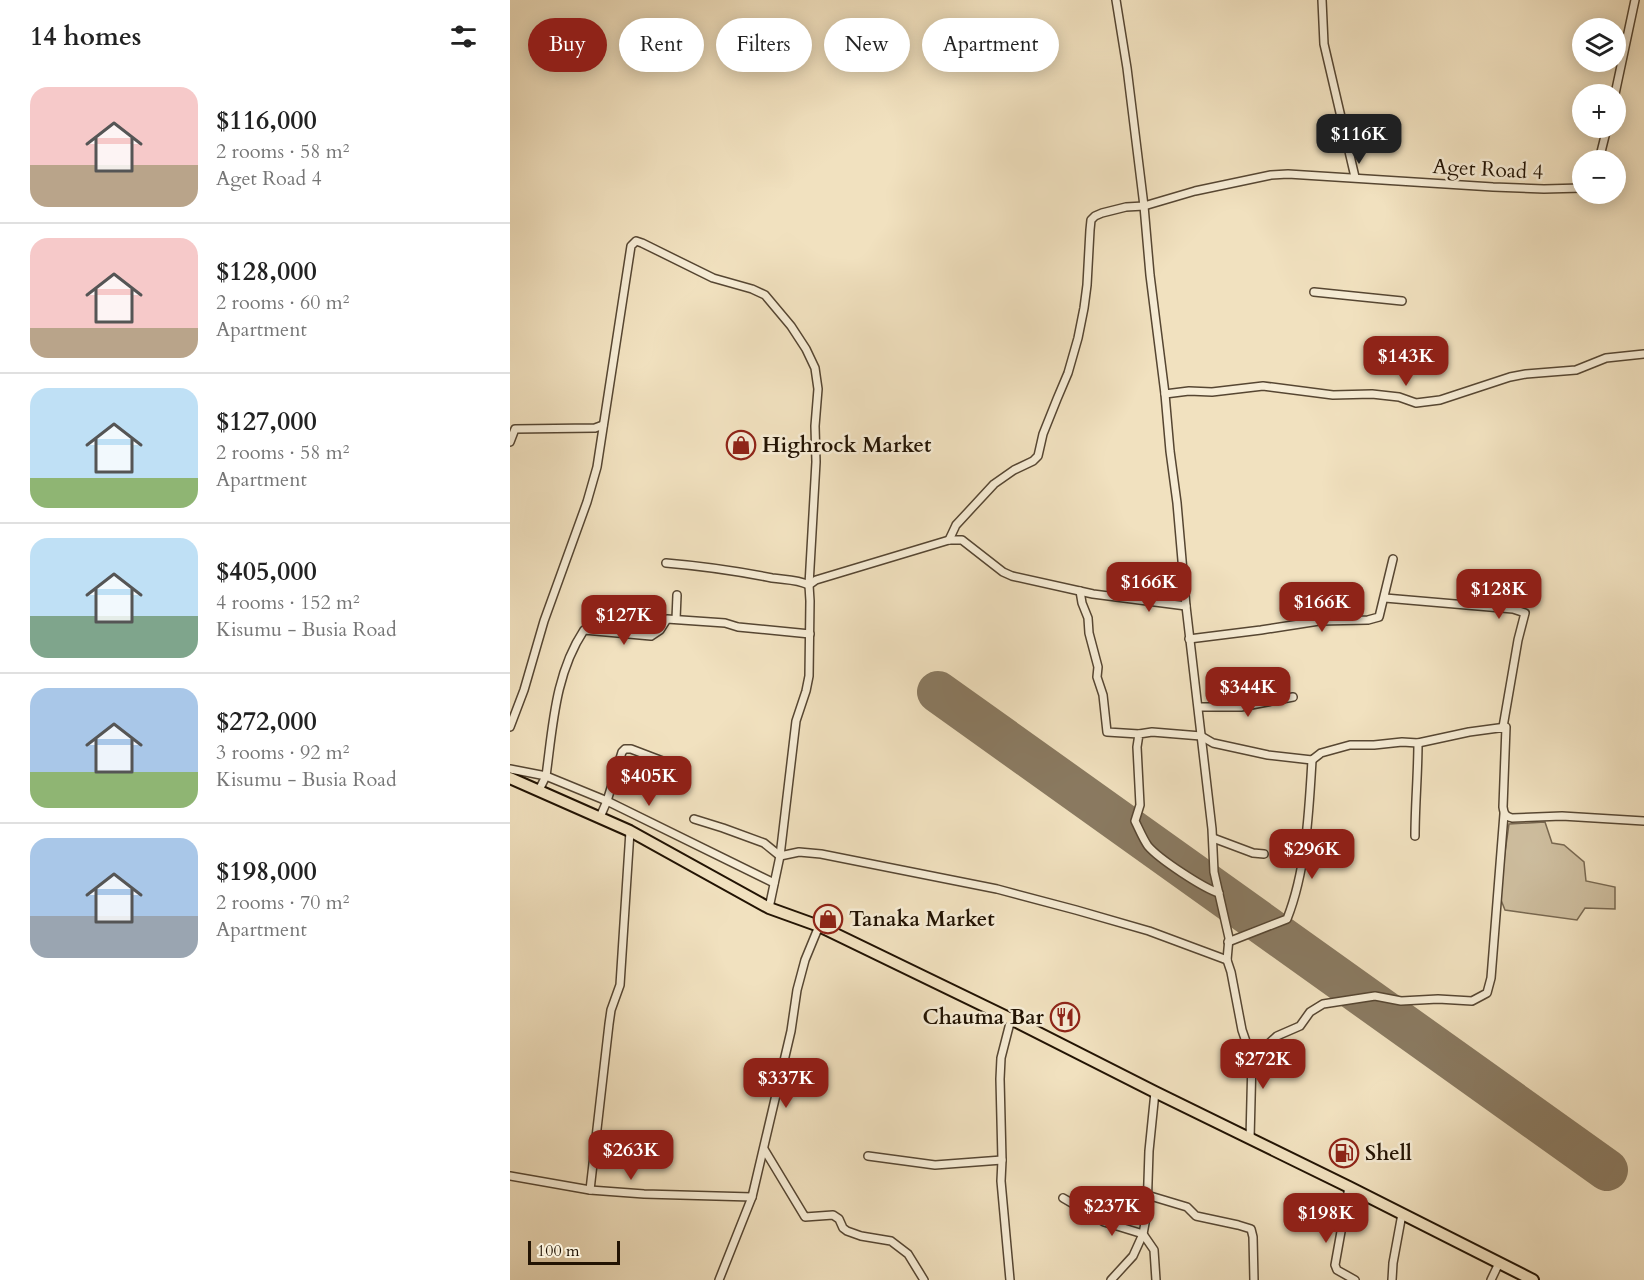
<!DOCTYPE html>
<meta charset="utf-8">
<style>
:root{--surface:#fff;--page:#f6f6f6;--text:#222;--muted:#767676;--line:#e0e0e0;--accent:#8f2418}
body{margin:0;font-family:Cardo,serif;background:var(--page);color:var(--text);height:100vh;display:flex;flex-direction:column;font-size:22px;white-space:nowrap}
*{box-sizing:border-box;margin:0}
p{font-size:20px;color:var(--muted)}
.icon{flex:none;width:33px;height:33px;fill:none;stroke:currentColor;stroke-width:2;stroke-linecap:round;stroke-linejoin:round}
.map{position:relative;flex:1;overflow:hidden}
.drawer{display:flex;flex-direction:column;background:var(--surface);width:510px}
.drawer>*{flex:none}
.guide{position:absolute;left:18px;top:18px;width:570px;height:54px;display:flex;gap:12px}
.buttons{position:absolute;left:1062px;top:18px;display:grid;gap:12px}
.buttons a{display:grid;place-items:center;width:54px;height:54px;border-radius:50%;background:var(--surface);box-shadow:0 3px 15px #0003;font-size:30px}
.scale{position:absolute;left:18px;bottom:15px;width:92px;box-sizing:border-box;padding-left:6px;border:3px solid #221303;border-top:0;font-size:16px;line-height:21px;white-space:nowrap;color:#221303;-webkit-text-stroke:4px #f6ecd5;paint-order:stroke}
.price{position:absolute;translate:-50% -51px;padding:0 14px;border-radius:12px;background:var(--accent);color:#fff;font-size:20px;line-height:39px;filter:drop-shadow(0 2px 3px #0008)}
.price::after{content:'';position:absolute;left:50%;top:36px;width:18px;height:14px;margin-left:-9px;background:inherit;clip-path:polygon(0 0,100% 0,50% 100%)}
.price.selected{background:#222;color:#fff}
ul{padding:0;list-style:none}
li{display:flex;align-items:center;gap:18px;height:150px;padding:0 30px}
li+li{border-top:2px solid var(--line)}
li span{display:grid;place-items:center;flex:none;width:168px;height:120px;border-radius:18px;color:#555}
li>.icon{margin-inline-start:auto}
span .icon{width:72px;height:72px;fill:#fffc;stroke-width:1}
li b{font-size:26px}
h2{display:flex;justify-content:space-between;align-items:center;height:72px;padding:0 30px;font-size:26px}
.tag{padding:0 21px;border-radius:27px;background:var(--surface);box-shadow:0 3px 15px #0003;font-size:21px;line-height:54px}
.tag.selected{background:var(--accent);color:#fff}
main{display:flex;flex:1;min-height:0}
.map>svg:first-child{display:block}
.green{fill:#cebe9f;stroke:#786851;stroke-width:1.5}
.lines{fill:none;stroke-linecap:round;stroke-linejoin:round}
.runway{stroke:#8a7a61;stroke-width:42}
.minor-casing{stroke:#564632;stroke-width:10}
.highway-casing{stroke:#221303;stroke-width:14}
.minor{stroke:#f6ecd5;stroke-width:7}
.highway{stroke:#f1e1bf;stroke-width:10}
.labels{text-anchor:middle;stroke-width:5;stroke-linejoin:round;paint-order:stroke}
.street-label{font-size:21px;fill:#221303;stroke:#f6ecd5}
.poi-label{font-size:21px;font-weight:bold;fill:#221303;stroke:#f6ecd5;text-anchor:start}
</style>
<main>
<section class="drawer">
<h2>14 homes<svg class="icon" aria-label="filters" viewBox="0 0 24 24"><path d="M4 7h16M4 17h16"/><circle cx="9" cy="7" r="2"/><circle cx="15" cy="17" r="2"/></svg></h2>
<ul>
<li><span style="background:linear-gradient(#f6c9c9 65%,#b9a48a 0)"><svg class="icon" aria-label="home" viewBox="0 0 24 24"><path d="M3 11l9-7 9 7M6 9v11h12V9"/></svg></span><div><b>$116,000</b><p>2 rooms · 58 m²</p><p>Aget Road 4</p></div></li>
<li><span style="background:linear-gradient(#f6c9c9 75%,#b9a48a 0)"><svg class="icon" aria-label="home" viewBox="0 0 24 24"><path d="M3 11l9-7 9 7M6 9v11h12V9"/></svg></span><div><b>$128,000</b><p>2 rooms · 60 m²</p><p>Apartment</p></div></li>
<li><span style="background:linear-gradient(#bfe0f5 75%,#8fb573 0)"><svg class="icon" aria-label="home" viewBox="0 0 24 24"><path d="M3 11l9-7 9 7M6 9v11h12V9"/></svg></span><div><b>$127,000</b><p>2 rooms · 58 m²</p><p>Apartment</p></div></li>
<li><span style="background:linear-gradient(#bfe0f5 65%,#7fa58c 0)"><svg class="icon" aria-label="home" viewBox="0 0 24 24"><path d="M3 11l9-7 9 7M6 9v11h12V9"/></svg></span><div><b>$405,000</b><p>4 rooms · 152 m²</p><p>Kisumu - Busia Road</p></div></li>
<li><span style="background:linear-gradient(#a9c7e8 70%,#8fb573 0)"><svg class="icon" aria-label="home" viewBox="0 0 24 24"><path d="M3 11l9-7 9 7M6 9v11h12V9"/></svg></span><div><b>$272,000</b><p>3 rooms · 92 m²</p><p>Kisumu - Busia Road</p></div></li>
<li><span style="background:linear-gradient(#a9c7e8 65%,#9aa5b1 0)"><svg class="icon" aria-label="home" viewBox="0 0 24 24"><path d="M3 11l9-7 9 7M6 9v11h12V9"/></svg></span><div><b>$198,000</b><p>2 rooms · 70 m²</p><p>Apartment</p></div></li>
</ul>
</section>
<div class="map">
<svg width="1134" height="1280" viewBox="0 0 1134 1280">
<rect width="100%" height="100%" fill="#f1e1bf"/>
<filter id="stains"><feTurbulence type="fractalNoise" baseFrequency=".00333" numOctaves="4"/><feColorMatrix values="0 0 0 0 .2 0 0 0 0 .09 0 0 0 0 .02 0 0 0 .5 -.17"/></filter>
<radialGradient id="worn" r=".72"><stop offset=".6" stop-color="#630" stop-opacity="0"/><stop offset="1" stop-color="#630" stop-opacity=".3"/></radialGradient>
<!-- green -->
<polygon class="green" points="1035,822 1042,843 1054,845 1074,862 1076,881 1105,887 1105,909 1075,908 1067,920 995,910 989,895 999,824"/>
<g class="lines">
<!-- runway -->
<polyline class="runway" points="428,692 1097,1170"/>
<!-- minor casing -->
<g class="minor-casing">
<g id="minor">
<polyline points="812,0 814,44 845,177"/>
<polyline points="1105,94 1125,0"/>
<polyline points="1089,160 1097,128"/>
<polyline points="804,292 892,301"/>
<polyline points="655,394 679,391 702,392 753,386 823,395 862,394 889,397 906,403 930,400 1000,377 1016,374 1066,370 1096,358 1134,354"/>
<polyline points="0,442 5,429 85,428 93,425"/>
<polyline points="439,540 446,525 484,484 504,470 523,461 528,456 533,434 547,399 558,373 568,338 574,308 577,285 580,230 581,220 585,216 592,213 616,207 634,206 685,191 761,175 778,174 983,187 1034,189 1072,188"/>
<polyline points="570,591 572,603 578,618 579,633 588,667 587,677 593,695 597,732 629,734"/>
<polyline points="875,598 1003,609 1015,613 1008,640 993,727"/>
<polyline points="676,606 702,829 704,872 719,938 717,960 721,972 732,1030 742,1059 740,1139"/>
<polyline points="166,619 167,595"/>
<polyline points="679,639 751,630 809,621 858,620 869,617 883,559"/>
<polyline points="689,707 731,707 783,697"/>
<path d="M 0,727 L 14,690 L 34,621 L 77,502 L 87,467 L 121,246 L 126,241 L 132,243 L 203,278 L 242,289 L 255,295 L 281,326 L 296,349 L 305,368 L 308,389 L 305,426 L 306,462 L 299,585 C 286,579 276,580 262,578 C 227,571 192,566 156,563"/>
<polyline points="0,769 36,776 97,801 264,883"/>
<path d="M 29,790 L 36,776 C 43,725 45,674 74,630 L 141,636 L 150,630 L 157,619 L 215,623 L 228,627 L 300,634"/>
<polyline points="90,817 97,801 112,752 115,749 121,749 163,765"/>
<polyline points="184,819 213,828 254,843 270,856 289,852 311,854 487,889 566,910 639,931 717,960"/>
<path d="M 905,836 C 905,805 908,774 908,743"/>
<polyline points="703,838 743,853 754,854"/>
<path d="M 709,893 C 693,888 649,859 638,846 C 633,839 629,829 625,821 L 630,805 L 627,747 L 629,734 L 642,732 L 691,736 L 703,743 L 758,755 L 802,760 L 811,753 L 840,745 L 864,745 L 892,742 L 908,743 L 959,732 L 996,727 L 993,807 C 994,814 995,816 1002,818 L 1052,816 L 1134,821"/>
<polyline points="259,908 270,856 286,721 296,691 299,676 300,601 299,585 306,580 439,540 452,540 493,572 502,576 583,594 676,606 667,503 660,451 655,394 640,275 634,206 617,68 606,0"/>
<path d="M 718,942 L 777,919 C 796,871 799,812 802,760"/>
<polyline points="742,1059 767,1036 790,1026 800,1012 813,1004 865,996 891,1001 928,999 962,1001 977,993 981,978 994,814"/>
<polyline points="254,1149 295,1217 323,1215 329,1219 333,1228 337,1231 351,1236 381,1241 398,1254 414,1280"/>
<polyline points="358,1156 425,1165 492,1160"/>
<polyline points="0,1176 80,1190 134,1194 242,1197"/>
<polyline points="839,1187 825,1265 827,1270 845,1280"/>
<polyline points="80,1190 99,1024 101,1010 110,985 120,831"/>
<polyline points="637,1195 677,1207 686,1216 728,1225 741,1229 743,1237 744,1280"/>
<polyline points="553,1198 594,1222 633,1234 644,1250 646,1280"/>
<polyline points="209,1280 242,1197 281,1031 287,990 295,960 309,926"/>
<polyline points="500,1280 491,1181 492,1160 490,1079 491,1058 501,1019"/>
<polyline points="601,1280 623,1256 633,1234 637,1212 639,1151 645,1092"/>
<polyline points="882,1280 883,1263 892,1214"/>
<polyline points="981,1280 989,1263"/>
</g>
</g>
<!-- highway casing -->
<g class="highway-casing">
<polyline id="highway" points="0,778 120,831 259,908 309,926 501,1019 645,1092 839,1187 1023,1280"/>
</g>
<!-- minor -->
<use href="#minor" class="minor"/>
<!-- highway -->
<use href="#highway" class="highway"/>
</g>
<!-- icons -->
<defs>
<g id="shop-ring" transform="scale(1.5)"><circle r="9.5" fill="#f6ecd5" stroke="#8f2418" stroke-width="1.5"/><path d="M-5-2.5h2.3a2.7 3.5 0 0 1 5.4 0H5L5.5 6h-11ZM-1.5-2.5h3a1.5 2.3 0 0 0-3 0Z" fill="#8f2418"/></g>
<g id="restaurant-ring" transform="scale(1.5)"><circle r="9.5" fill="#f6ecd5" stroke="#8f2418" stroke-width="1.5"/><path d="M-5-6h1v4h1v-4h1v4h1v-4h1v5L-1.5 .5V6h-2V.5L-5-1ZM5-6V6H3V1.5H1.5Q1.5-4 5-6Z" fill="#8f2418"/></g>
<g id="fuel-ring" transform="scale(1.5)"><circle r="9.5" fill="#f6ecd5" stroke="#8f2418" stroke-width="1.5"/><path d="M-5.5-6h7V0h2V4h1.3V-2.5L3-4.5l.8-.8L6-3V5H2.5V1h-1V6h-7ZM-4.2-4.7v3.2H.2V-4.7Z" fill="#8f2418"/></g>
</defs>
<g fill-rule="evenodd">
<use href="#shop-ring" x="231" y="445"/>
<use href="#shop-ring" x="318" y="919"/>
<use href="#restaurant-ring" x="555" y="1017"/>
<use href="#fuel-ring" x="834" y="1153"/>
</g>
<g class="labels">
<!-- street labels -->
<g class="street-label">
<text transform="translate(978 169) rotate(3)" y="7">Aget Road 4</text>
</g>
<!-- poi labels -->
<g class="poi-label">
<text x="252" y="452">Highrock Market</text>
<text x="339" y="926">Tanaka Market</text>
<text x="534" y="1024" text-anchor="end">Chauma Bar</text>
<text x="855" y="1160">Shell</text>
</g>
</g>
<rect width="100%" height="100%" filter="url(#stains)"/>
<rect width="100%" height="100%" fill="url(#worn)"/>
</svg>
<div class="buttons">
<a><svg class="icon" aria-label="layers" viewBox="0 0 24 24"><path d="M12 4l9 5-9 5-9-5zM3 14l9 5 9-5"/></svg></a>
<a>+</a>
<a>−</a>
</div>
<div class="scale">100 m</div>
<b class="price selected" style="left:849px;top:165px">$116K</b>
<b class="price" style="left:896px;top:387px">$143K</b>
<b class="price" style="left:639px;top:613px">$166K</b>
<b class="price" style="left:989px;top:620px">$128K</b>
<b class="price" style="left:812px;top:633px">$166K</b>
<b class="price" style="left:114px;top:646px">$127K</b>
<b class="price" style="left:738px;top:718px">$344K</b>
<b class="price" style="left:139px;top:807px">$405K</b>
<b class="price" style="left:802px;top:880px">$296K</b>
<b class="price" style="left:753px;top:1090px">$272K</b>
<b class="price" style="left:276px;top:1109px">$337K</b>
<b class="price" style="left:121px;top:1181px">$263K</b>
<b class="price" style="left:602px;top:1237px">$237K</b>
<b class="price" style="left:816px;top:1244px">$198K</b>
<div class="guide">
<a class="tag selected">Buy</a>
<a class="tag">Rent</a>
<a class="tag">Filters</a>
<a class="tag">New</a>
<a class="tag">Apartment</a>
</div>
</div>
</main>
